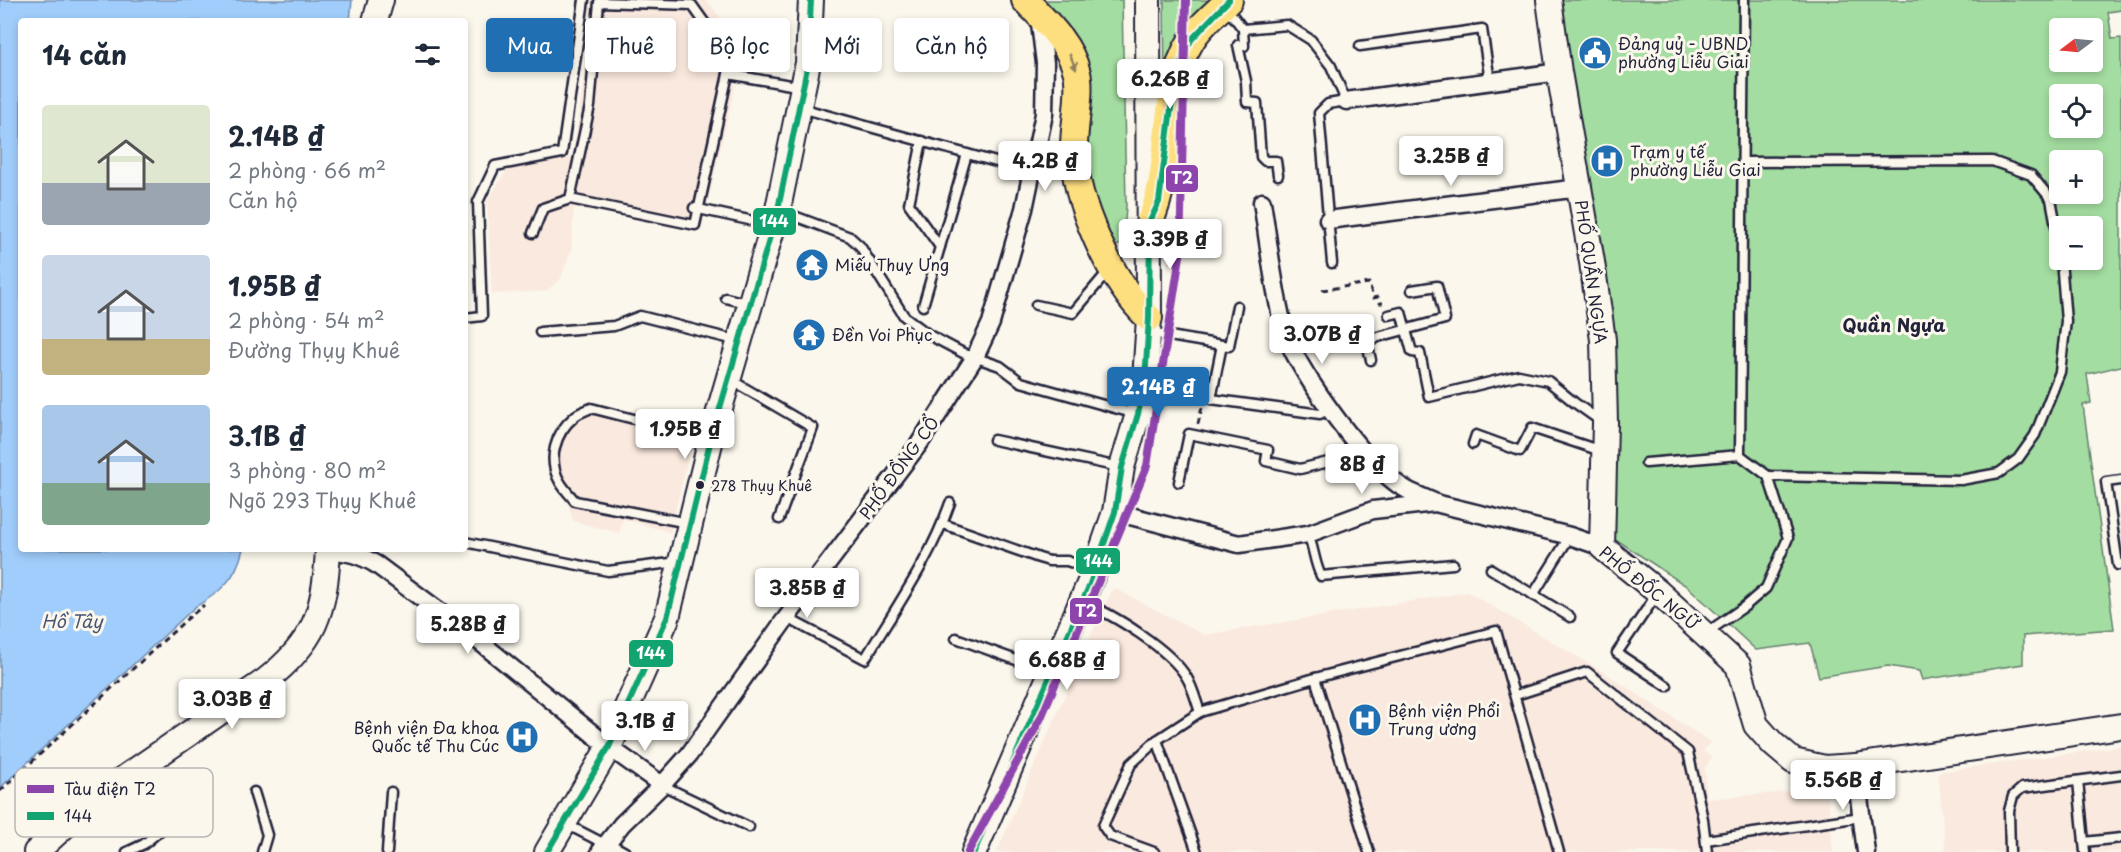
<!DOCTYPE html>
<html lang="vi">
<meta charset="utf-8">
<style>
:root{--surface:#fff;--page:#f6f6f7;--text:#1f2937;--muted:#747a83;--accent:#1f6fb2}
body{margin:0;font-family:"Playpen Sans",sans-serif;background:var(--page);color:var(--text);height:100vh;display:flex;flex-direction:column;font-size:22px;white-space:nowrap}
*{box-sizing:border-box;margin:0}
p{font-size:20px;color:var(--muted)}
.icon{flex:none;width:33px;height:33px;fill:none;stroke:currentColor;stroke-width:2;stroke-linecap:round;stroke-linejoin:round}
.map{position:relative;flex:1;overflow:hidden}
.details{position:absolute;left:18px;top:18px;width:450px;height:534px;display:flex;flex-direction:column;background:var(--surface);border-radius:6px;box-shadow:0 3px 9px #0003}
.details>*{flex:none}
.hud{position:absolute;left:486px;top:18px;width:570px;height:54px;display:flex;gap:12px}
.needle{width:39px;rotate:254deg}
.tools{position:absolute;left:2049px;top:18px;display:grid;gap:12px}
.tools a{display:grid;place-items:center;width:54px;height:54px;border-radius:6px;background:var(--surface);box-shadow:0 3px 9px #0003;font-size:30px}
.price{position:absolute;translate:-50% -51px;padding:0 14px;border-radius:6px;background:#fff;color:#222;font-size:20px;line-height:39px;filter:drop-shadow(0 2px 3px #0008)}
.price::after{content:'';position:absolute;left:50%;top:36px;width:18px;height:14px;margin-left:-9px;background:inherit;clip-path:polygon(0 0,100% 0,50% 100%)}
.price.on{background:var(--accent);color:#fff}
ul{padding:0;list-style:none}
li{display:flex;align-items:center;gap:18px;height:150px;padding:0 24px}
li span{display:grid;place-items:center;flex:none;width:168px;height:120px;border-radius:6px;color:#555}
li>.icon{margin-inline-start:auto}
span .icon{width:72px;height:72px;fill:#fffc;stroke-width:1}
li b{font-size:26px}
h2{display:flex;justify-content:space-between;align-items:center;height:72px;padding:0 24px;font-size:26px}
.tag{padding:0 21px;border-radius:6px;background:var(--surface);box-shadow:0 3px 9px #0003;font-size:21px;line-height:54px}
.tag.on{background:var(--accent);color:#fff}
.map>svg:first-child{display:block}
.built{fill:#fae9de}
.green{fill:#a4dda1;stroke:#63806e;stroke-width:1.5;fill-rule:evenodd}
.water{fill:#a0cdfb;stroke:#6e89ae;stroke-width:1.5}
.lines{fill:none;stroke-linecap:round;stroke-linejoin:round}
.lane-casing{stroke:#22223b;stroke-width:13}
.street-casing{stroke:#22223b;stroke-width:21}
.secondary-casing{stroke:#22223b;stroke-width:28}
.primary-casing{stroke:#22223b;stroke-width:30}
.path{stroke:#22223b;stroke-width:3;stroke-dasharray:6 4.5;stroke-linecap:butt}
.lane{stroke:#fbf7ec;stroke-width:8}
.street{stroke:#fbf7ec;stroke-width:16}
.secondary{stroke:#fbf7ec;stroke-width:24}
.primary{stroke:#fedf80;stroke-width:26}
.bus-1-casing{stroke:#fbf7ec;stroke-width:10}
.bus-1{stroke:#11a471;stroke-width:6}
.metro-1-casing{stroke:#fbf7ec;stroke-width:12}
.metro-1{stroke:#8e44ad;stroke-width:8}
.oneway{fill:#90805e}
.bus-dot{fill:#22223b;stroke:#fbf7ec;stroke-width:2}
.labels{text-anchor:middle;stroke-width:6;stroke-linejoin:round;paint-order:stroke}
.bus-label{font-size:14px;fill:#22223b;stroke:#fbf7ec;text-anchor:start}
.poi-label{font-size:16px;fill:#22223b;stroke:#fbf7ec;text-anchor:start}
.street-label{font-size:16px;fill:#22223b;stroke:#fbf7ec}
.neighbourhood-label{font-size:18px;font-weight:bold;fill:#22223b;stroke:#fbf7ec}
.water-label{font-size:18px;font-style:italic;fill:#485575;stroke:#fbf7ec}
.key{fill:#fbf7ec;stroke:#bab7b7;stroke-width:1.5}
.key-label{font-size:16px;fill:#22223b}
.line-badge{stroke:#fbf7ec;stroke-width:2}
.badge-label{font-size:16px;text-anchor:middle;font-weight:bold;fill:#fff}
</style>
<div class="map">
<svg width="2121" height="852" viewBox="0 0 2121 852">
<rect width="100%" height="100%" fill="#fbf7ec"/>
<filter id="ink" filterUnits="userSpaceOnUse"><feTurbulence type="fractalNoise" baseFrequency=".0167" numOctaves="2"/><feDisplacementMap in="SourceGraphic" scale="12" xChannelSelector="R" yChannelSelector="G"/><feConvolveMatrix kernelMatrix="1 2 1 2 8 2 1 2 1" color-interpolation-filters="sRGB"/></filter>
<g filter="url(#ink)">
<!-- built -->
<g class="built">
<polygon points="594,0 705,0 709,3 736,38 741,52 740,65 701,231 574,207 571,251 560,280 546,291 492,294 487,201 508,169 573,157 581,100 591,3"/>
<polygon points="597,405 633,411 636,408 697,422 670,532 623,519 619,533 573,521 555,452 571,424"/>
<polygon points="1114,588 1204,635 1468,592 1610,676 1710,742 1703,751 1712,757 1705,768 1707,799 1827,788 1833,852 997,852 1102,610"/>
<polygon points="2121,746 2121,852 1946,852 1938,772"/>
</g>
<!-- green -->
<g class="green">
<polygon points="1034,0 1122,0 1126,206 1124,236 1121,244 1116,246 1110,243 1087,188 1085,96"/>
<polygon points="1164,0 1215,0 1165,90"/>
<path d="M 1560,0 L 2121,0 L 2121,10 L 2108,12 L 2112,39 L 2121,38 L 2121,366 L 2087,374 L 2091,403 L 2083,405 L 2114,629 L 2023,636 L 2023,664 L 1922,680 L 1919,671 L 1888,666 L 1819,677 L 1810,643 L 1756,650 L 1688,587 L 1620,542 L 1611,539 ZM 2060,28 L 2092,28 L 2092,62 L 2060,62 ZM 2060,94 L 2092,94 L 2092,128 L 2060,128 ZM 2060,160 L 2092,160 L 2092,194 L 2060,194 ZM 2060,226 L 2092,226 L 2092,260 L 2060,260 Z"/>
</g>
<!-- water -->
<path class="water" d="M 0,0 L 352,0 L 350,21 L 21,21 L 21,549 L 243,549 C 236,579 221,592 195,607 L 0,788 Z"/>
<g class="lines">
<!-- lane casing -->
<g class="lane-casing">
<g id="lane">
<polyline points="1222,12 1233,16 1243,29 1287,25 1311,40 1331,66 1346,101 1328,104 1319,113 1332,263"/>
<polyline points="1243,29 1244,46 1238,45 1246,81 1247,102 1257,103 1261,157 1265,161 1276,161 1278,175"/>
<polyline points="1360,46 1482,29 1490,81"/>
<polyline points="728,74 802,87"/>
<polyline points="801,108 1007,165"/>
<polyline points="922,141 909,204 940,247 967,154"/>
<polyline points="1744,162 1992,161 2031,175 2051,199 2060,247"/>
<polyline points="694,208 772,225"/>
<polyline points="781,211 850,237 860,246 904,316 929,335 965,354 1000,366 1021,382 1136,414"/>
<polyline points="533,233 543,208 570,199 695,225 728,74 729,57 692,5 599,2 590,106 570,199"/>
<polyline points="726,298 750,304"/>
<polyline points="1036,305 1073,313 1110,269"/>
<polyline points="923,306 940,247"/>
<polyline points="1237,306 1229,346 1222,345 1211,399 1320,414 1331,408"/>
<polyline points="1389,315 1401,312 1412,352 1420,353 1429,397 1519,375 1548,381 1575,403 1602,422"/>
<polyline points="465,318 482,316 478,202 495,166 562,153 584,0"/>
<polyline points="540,332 614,326 640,316 739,341"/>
<polyline points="1152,333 1222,345"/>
<polyline points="1371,360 1367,343 1378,337 1445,319 1437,286 1412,290"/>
<polyline points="731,380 813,428 779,519"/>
<polyline points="994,440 1119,467"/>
<polyline points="1473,444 1476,435 1520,451 1532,428 1601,451"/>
<polyline points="1646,463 1740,455"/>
<polyline points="1768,476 1961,480 1999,473 2018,459 2035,435 2060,372 2066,321 2061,260"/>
<polyline points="2121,480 2106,482 2118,565 2121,564"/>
<polyline points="1179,482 1189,434 1268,450 1266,461 1300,469 1365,453"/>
<path d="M 688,523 L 575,501 C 570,495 564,489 560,482 C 547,460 555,433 574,417 C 578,413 585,411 591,408 L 708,438"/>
<polyline points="943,524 1039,558 1049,561 1067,561 1094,570"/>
<path d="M 1308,534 C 1314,548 1314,562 1321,576 L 1453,564"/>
<polyline points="465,542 608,571 678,562"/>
<polyline points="1491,569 1570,617"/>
<polyline points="1657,594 1617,653 1667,686"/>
<polyline points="1533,595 1570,536"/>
<path d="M 1083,603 C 1112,613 1171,650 1187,678 C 1193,688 1196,701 1200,712 L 1315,678 L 1369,852"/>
<path d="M 787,618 L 865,659 C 895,609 931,558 950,503"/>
<polyline points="1706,633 1744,607 1766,588 1788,538 1768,476 1740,455 1744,0"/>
<polyline points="956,638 1049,672"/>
<polyline points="1315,678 1496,631 1559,852"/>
<polyline points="1516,695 1587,672 1688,752 1703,819 1707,852"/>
<polyline points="2078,781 2085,852"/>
<polyline points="662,785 749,827"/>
<polyline points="254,792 267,835 262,852"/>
<polyline points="566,824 605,844"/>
<polyline points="1706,840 1861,817"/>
<polyline points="607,842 625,852"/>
<polyline points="2084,842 2121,838"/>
<polyline points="127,852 144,844 180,814"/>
<polyline points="387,852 391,792"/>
<polyline points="1154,852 1110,836 1103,826 1131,764 1157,740"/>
<polyline points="1197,852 1157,740 1200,712"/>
<polyline points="2010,852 2009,811 2013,796 2022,788 2121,775"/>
</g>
</g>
<!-- street casing -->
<g class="street-casing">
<g id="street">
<polyline points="1346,101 1559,72"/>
<path d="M 1262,202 C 1269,244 1273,288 1284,329 C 1296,369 1357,451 1390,478 C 1403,490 1418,495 1434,502"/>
<polyline points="1328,220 1579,188"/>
<polyline points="1115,512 1239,544 1308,534 1373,510 1435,503 1570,536 1602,547"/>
<path d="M 328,551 C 347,551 361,555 377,565 L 474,637 L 609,747 L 662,785"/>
<polyline points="1855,766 1866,852"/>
<polyline points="600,852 622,824 662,785 688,756 784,621 919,444 975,357 991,323 1024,209 1044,114 1045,63 1039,16"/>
</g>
</g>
<!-- secondary casing -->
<g class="secondary-casing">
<g id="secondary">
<polyline points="1549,0 1559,72 1592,262 1603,340 1605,423 1602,547 1658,592 1738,665 1756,725 1773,744 1793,761 1825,768 1855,766 2121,726"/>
<polyline points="375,21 381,0"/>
<path d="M 36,852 L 84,808 L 107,790 L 265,681 C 315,642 325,612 328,549"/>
<polyline points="547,852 609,747 667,618 711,439 778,209 808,63 811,0"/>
<polyline points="974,852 1095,570 1115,512 1122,467 1138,414 1145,380 1149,318 1148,0"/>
</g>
</g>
<!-- primary casing -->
<g class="primary-casing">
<g id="primary">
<path d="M 1025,0 C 1045,21 1070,43 1077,73 C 1082,93 1073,128 1074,151 C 1074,201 1112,284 1149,318"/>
<path d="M 1150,221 C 1175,165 1159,93 1191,41 C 1200,25 1216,13 1229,0"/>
</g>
</g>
<!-- path -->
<g class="path">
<polyline points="1322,290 1369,283 1373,298 1378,297 1380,303 1383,303"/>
<polyline points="1198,424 1202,407"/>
<polyline points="0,791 187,619 204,605"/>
</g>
<!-- lane -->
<use href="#lane" class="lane"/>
<!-- street -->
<use href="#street" class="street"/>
<!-- secondary -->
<use href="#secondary" class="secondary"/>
<!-- primary -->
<use href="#primary" class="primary"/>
<!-- bus-1 casing -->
<g class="bus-1-casing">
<g id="bus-1">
<polyline points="547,852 609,747 667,618 711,439 778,209 808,63 811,0"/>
<polyline points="974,852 1090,584 1115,512 1122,467 1138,414 1145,380 1149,318 1150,221 1159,202 1173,93 1180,64 1191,40 1229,0"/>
</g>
</g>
<!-- bus-1 -->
<use href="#bus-1" class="bus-1"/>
<!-- metro-1 casing -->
<g class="metro-1-casing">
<polyline id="metro-1" points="968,852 1041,718 1147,466 1180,256 1186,0"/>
</g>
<!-- metro-1 -->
<use href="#metro-1" class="metro-1"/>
</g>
<!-- one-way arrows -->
<defs><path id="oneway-solid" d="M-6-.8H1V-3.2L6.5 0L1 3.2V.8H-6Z" transform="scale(1.5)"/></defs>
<use class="oneway" href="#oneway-solid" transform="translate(1073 62) rotate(67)"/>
</g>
<!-- icons -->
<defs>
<g id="civic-disc" transform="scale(1.725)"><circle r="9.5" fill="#1f6fb2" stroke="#fbf7ec"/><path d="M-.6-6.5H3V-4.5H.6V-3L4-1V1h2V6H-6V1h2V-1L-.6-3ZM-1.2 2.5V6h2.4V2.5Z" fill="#fff"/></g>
<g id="hospital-disc" transform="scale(1.725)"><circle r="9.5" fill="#1f6fb2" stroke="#fbf7ec"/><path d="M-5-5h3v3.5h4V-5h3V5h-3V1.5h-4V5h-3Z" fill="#fff"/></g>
<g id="temple-disc" transform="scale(1.725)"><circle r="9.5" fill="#1f6fb2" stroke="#fbf7ec"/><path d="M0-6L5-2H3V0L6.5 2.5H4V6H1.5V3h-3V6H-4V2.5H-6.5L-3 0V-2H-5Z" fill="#fff"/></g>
</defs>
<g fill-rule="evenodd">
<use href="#civic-disc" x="1595" y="53"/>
<use href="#hospital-disc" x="1607" y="161"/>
<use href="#temple-disc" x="812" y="265"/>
<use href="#temple-disc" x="809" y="335"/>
<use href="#hospital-disc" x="1365" y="720"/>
<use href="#hospital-disc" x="522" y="737"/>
</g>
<!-- markers -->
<circle class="bus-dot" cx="700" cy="485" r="5"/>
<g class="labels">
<!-- bus labels -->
<g class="bus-label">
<text x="711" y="491">278 Thụy Khuê</text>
</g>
<!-- poi labels -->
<g class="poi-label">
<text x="1618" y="50">Đảng uỷ - UBND<tspan x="1618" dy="18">phường Liễu Giai</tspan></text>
<text x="1630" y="158">Trạm y tế<tspan x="1630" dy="18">phường Liễu Giai</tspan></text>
<text x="835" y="271">Miếu Thuỵ Ưng</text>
<text x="832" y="341">Đền Voi Phục</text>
<text x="1388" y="717">Bệnh viện Phổi<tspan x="1388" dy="18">Trung ương</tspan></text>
<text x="499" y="734" text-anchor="end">Bệnh viện Đa khoa<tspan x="499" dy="18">Quốc tế Thu Cúc</tspan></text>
</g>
<!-- street labels -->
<g class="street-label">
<text transform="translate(1591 272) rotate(82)" y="6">PHỐ QUẦN NGỰA</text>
<text transform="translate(899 468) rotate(-54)" y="6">PHỐ ĐỒNG CỔ</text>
<text transform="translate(1649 588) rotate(39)" y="6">PHỐ ĐỐC NGỮ</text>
</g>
<!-- neighbourhood labels -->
<g class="neighbourhood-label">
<text x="1894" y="332">Quần Ngựa</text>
</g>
<!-- water labels -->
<g class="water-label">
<text x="72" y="628">Hồ Tây</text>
</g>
</g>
<!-- legend -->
<rect x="15" y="768" width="198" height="69" rx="9" class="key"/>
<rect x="27" y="785" width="27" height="8" fill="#8e44ad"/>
<rect x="27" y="812" width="27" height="8" fill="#11a471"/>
<g class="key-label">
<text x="64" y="795">Tàu điện T2</text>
<text x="64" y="822">144</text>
</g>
<g class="line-badge">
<rect x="1165" y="164" width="34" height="29" rx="6" fill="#8e44ad"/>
<rect x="752" y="207" width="45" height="29" rx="6" fill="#11a471"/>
<rect x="1075" y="547" width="46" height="28" rx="6" fill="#11a471"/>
<rect x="1069" y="597" width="34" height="28" rx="6" fill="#8e44ad"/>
<rect x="628" y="639" width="46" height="29" rx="6" fill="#11a471"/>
</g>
<g class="badge-label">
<text x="1182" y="184">T2</text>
<text x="774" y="227">144</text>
<text x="1098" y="567">144</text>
<text x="1086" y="617">T2</text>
<text x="651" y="659">144</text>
</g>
</svg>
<div class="tools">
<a><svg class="needle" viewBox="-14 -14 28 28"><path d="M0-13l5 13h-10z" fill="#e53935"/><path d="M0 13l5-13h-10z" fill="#747a83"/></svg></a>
<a><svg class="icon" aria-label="locate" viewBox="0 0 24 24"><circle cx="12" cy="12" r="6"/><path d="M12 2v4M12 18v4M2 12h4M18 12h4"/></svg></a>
<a>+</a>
<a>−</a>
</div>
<b class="price" style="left:1170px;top:110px">6.26B ₫</b>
<b class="price" style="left:1451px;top:187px">3.25B ₫</b>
<b class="price" style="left:1045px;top:192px">4.2B ₫</b>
<b class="price" style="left:1170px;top:270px">3.39B ₫</b>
<b class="price" style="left:1322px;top:365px">3.07B ₫</b>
<b class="price on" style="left:1158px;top:418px">2.14B ₫</b>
<b class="price" style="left:685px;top:460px">1.95B ₫</b>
<b class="price" style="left:1362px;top:495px">8B ₫</b>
<b class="price" style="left:807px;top:619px">3.85B ₫</b>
<b class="price" style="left:468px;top:655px">5.28B ₫</b>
<b class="price" style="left:1067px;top:691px">6.68B ₫</b>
<b class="price" style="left:232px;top:730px">3.03B ₫</b>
<b class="price" style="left:645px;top:752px">3.1B ₫</b>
<b class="price" style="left:1843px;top:811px">5.56B ₫</b>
<div class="hud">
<a class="tag on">Mua</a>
<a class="tag">Thuê</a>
<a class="tag">Bộ lọc</a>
<a class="tag">Mới</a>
<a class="tag">Căn hộ</a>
</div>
<section class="details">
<h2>14 căn<svg class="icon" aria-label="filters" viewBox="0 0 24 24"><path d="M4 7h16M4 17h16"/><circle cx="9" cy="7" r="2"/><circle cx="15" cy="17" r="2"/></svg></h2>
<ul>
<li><span style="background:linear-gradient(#dfe7d0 65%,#9aa5b1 0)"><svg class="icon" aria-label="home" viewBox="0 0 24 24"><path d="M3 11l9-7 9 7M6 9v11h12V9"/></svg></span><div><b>2.14B ₫</b><p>2 phòng · 66 m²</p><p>Căn hộ</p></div></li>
<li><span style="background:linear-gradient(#c9d6e8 70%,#c2b280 0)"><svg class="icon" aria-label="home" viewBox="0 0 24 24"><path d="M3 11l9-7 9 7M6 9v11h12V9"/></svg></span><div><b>1.95B ₫</b><p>2 phòng · 54 m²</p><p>Đường Thụy Khuê</p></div></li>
<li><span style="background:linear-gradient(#a9c7e8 65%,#7fa58c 0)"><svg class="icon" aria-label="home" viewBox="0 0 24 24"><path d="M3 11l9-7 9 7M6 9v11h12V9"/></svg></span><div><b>3.1B ₫</b><p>3 phòng · 80 m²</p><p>Ngõ 293 Thụy Khuê</p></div></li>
</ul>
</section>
</div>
